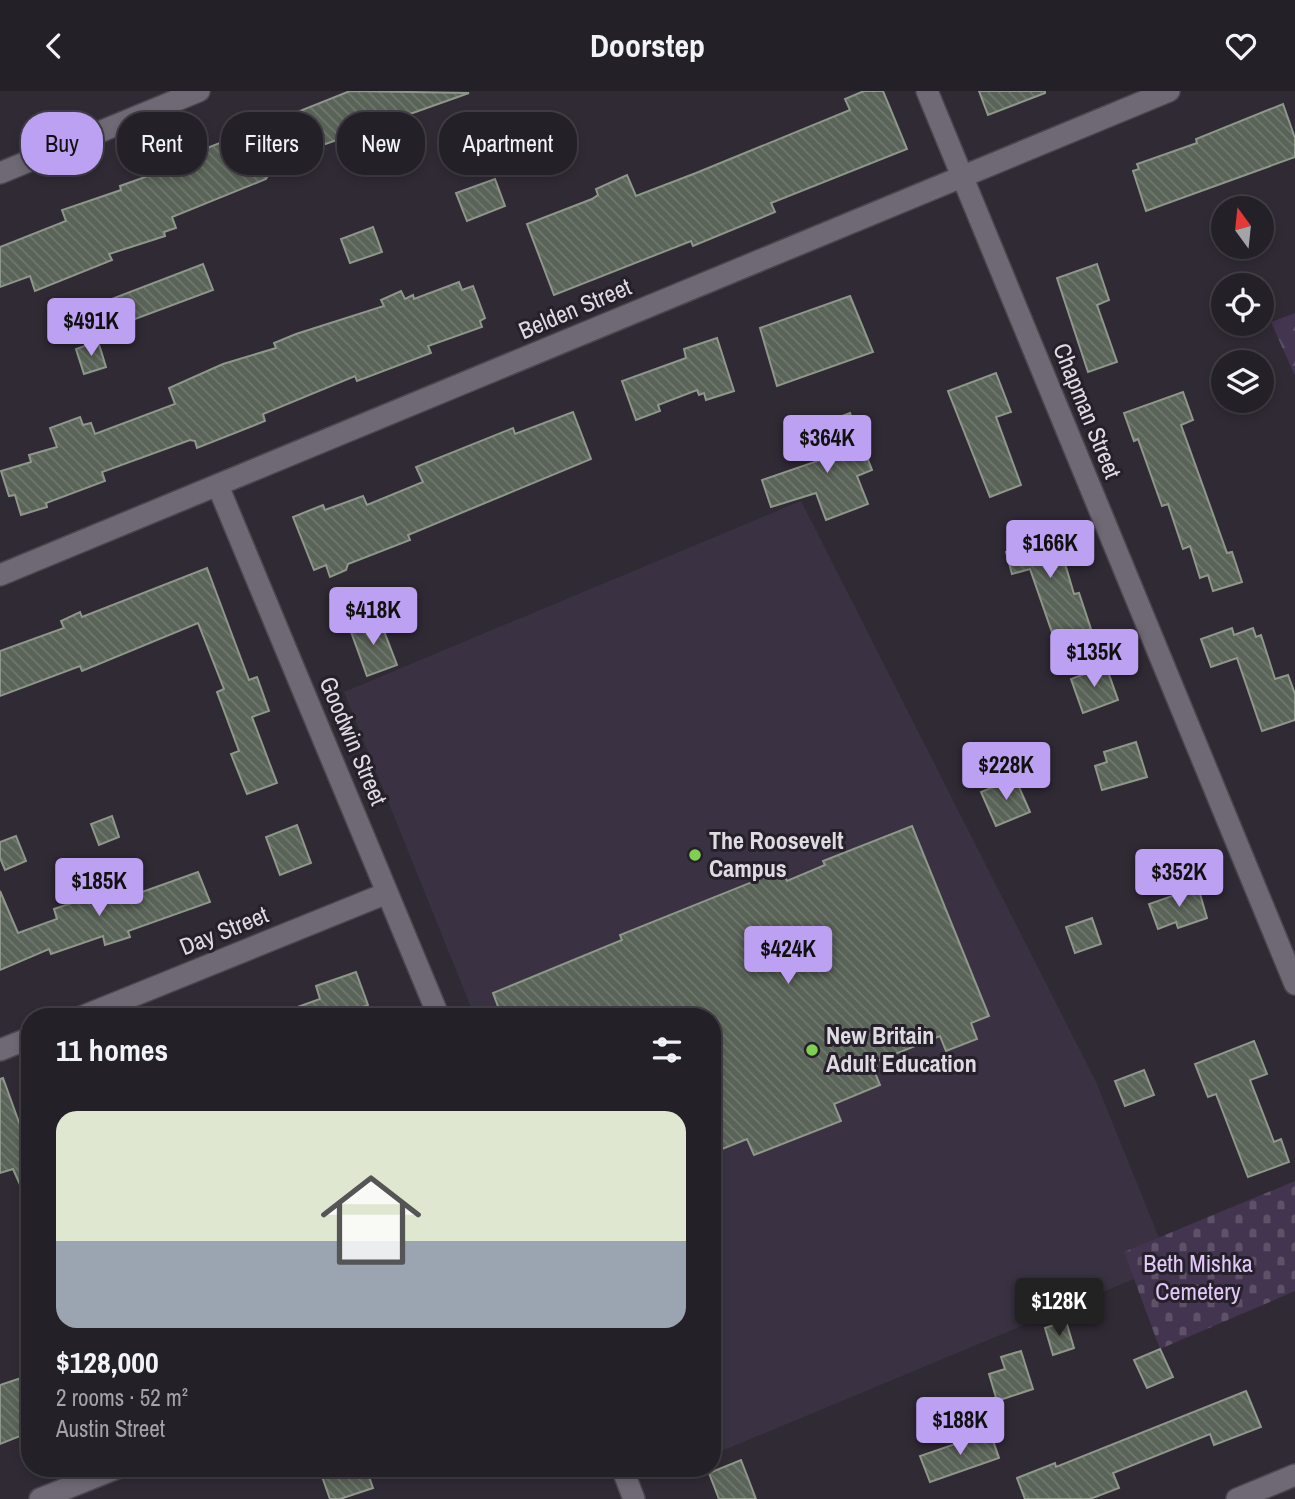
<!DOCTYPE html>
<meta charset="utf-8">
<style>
:root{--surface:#242028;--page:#302d34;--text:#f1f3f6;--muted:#a3a3a8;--line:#413e45;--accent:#bca0f2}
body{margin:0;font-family:"Archivo Narrow",sans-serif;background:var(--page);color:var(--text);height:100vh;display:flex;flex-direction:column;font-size:26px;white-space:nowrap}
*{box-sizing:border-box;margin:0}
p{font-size:23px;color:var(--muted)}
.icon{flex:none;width:38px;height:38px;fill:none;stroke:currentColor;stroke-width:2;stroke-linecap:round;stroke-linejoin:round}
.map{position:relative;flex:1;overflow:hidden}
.drawer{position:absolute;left:21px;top:917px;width:700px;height:469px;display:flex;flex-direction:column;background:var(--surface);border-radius:28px;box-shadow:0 4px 10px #0003,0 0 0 2px var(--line)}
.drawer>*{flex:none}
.banner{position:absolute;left:21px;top:21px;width:700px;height:63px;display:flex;gap:14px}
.needle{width:46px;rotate:345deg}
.fabs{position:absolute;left:1211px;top:105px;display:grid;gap:14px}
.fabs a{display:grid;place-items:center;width:63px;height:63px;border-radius:50%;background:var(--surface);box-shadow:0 4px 10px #0003,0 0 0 2px var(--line);font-size:35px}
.price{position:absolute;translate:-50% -60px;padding:0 16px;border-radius:7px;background:var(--accent);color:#111;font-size:23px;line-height:46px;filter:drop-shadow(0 2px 4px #0008)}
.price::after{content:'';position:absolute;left:50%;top:42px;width:21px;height:16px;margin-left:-10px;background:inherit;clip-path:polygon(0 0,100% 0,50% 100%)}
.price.on{background:#222;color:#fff}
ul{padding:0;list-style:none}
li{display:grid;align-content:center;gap:14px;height:371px;padding:0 35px}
li span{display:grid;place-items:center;height:217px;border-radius:21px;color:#555}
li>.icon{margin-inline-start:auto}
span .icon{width:126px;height:126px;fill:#fffc;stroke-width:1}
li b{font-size:30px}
h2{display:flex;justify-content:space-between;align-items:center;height:84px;padding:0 35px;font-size:30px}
.tag{padding:0 24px;border-radius:28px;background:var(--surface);box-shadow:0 4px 10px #0003,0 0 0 2px var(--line);font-size:24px;line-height:63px}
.tag.on{background:var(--accent);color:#111}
header{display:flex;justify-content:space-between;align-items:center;height:91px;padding:0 35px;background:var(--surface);font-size:32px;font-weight:800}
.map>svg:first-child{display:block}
.built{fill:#3a3242}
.forest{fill:url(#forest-firs)}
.cemetery{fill:url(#cemetery-stones)}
.building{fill:url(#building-back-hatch);stroke:#8e978a;stroke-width:2}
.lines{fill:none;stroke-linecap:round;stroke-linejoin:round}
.minor-casing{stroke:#4c464f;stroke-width:24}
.minor{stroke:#6f6975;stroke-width:21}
.poi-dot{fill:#7ed053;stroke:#26202b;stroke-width:2.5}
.labels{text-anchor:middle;stroke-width:6;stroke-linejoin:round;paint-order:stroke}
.street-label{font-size:24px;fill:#dfdbe2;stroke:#26202b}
.poi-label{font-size:24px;font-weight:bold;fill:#dfdbe2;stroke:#26202b;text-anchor:start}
.park-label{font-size:24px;fill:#e2c8f8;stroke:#26202b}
</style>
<header><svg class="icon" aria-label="back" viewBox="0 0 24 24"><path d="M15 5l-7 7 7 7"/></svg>Doorstep<svg class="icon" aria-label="heart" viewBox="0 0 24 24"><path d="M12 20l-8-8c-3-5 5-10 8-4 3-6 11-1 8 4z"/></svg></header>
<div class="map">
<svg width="1295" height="1408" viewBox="0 0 1295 1408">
<defs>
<pattern id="forest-firs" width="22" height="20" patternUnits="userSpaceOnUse" patternTransform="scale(1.75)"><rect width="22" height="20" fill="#43344f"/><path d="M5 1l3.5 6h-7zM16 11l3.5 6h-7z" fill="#5e5168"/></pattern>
<pattern id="cemetery-stones" width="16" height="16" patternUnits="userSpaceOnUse" patternTransform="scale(1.75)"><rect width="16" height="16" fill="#43344f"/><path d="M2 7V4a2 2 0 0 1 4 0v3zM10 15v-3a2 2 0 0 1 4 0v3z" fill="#5e5168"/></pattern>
<pattern id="building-back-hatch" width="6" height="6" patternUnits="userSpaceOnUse" patternTransform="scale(1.75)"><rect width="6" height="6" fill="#5a6357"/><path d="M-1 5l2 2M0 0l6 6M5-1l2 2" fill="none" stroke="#71796f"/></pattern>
</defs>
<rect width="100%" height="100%" fill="#302a35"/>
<!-- built -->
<polygon class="built" points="801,410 1096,991 1159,1147 1125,1161 1134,1188 712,1364 712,926 475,926 344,601"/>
<!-- forest -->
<polygon class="forest" points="1295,222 1295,285 1271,231"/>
<!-- cemetery -->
<polygon class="cemetery" points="1295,1090 1295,1200 1160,1258 1124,1161"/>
<!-- building -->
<g class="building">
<polygon points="350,0 469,2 314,57 316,63 271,79 266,88 172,126 176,137 164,141 165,145 109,163 112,169 35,200 30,185 0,196 0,156 66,130 62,119 121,99 120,95 179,74 177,69"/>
<polygon points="864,0 883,0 907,58 771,112 775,121 693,155 691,150 554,204 527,133 592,108 598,104 596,98 627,84 636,105 696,82 850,19 845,8"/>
<polygon points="979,0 1045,0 1045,2 988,24"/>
<polygon points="1283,13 1295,47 1295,66 1146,120 1133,80 1139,78 1137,73 1197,52 1196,48"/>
<polygon points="495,88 505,115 467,130 456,102"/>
<polygon points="373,136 382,161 350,172 341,148"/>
<polygon points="203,173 213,199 119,234 109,209"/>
<polygon points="1097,173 1109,209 1097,214 1117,271 1088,281 1057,187"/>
<polygon points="459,191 462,199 473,195 485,227 480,230 482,236 428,255 431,262 357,290 355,285 263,323 265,330 197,357 195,350 190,349 102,381 105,390 46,412 47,416 21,424 15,404 9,405 1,380 31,371 29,364 57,356 50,337 80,326 83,334 91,332 95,343 175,313 169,297 223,273 276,257 274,252 296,243 384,215 381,209 401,200 405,208 413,204 414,208"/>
<polygon points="850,205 873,261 777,295 760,237"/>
<polygon points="717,247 734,300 706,309 704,302 699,304 697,299 658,314 660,320 636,329 622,290 686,267 684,258"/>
<polygon points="98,250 106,276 84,283 76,258"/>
<polygon points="996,282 1011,321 996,326 1021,394 990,406 948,300"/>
<polygon points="1183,301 1193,329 1181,334 1227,462 1232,461 1242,491 1213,500 1208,484 1200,487 1190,455 1183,458 1168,413 1162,415 1138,348 1134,350 1124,322"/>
<polygon points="573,321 591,368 408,444 410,449 348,473 346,479 330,486 326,474 314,479 293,426 323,414 325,419 363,405 367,414 423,391 416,376 513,337 515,343"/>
<polygon points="850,322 872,379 857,385 868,413 826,429 816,402 771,416 762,389 838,363 826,331"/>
<polygon points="1053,432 1074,503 1079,502 1091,538 1055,550 1030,478 1012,483 1006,461 1015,458 1011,445"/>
<polygon points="207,477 249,589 257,586 269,620 252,626 277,692 247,703 231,663 239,660 217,601 224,598 198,532 82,580 80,575 0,605 0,560 64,537 61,530 80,521 82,526"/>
<polygon points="379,527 397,574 367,585 350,538"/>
<polygon points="1232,537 1234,544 1253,537 1256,546 1261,544 1275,588 1288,584 1295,603 1295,629 1262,640 1237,567 1211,576 1201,548"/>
<polygon points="1106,575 1118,609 1083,622 1071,588"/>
<polygon points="1136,651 1147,686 1102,699 1095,675 1107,671 1104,661"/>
<polygon points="1015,687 1030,721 996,735 981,701"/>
<polygon points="112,725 119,746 99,754 91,733"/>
<polygon points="297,734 311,772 280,784 266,746"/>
<polygon points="912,735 989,925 971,932 977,948 946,960 940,945 875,971 877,976 873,977 880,994 834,1013 841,1030 754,1064 747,1048 712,1062 712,926 502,926 493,902 622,849 620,844 782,779 787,790 825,774 823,770"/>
<polygon points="16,745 26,770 5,779 0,767 0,751"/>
<polygon points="198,781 210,811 128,840 130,846 105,854 103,845 51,863 49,858 0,879 0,800 18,842 57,828 54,818 90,806 88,802 126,790 131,805"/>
<polygon points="1198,796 1207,827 1178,837 1176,831 1158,838 1149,813"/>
<polygon points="1092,827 1101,853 1075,862 1066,836"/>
<polygon points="356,881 368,914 336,926 278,926 278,923 320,908 316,895"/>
<polygon points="1254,950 1267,983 1250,989 1274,1051 1281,1048 1289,1071 1248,1086 1216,1003 1208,1006 1195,973"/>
<polygon points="1144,979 1154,1004 1125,1015 1115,990"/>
<polygon points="3,987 30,1062 30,1116 13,1078 0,1082 0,988"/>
<polygon points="1066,1230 1074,1257 1053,1264 1045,1237"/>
<polygon points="1160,1258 1173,1286 1147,1297 1134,1269"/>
<polygon points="1021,1260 1033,1298 997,1310 989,1283 1005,1278 1001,1266"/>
<polygon points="30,1284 30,1341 0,1353 0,1294"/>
<polygon points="1246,1300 1261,1336 1214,1354 1210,1343 1113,1382 1119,1397 1090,1408 1025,1408 1017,1387 1055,1372 1056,1376"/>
<polygon points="990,1341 999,1367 930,1391 920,1365"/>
<polygon points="741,1369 756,1408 719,1408 709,1382"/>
<polygon points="319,1377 366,1377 373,1397 340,1408 330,1408"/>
</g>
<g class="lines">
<!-- minor casing -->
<g class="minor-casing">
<g id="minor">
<polyline points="927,0 1295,893"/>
<polyline points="0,82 199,0"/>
<polyline points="218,395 439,926"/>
<polyline points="0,484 1169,0"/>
<polyline points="81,926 387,802"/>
<polyline points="0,959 30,947"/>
<polyline points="622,1377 634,1408"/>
<polyline points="40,1408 117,1377"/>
<polyline points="1237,1408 1295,1384"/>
</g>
</g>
<!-- minor -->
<use href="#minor" class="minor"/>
</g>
<!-- markers -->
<g class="poi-dot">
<circle cx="695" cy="764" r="7"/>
<circle cx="812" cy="959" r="7"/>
</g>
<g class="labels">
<!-- street labels -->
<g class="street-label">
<text transform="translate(575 218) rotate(-23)" y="8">Belden Street</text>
<text transform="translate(1087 320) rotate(68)" y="8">Chapman Street</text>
<text transform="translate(353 650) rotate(67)" y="8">Goodwin Street</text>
<text transform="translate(224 840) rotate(-22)" y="8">Day Street</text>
</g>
<!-- poi labels -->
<g class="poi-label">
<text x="709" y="758">The Roosevelt<tspan x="709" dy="28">Campus</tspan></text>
<text x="826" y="953">New Britain<tspan x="826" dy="28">Adult Education</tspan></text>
</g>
<!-- park labels -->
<g class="park-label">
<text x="1198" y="1181">Beth Mishka<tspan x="1198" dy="28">Cemetery</tspan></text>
</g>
</g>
</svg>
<div class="fabs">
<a><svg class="needle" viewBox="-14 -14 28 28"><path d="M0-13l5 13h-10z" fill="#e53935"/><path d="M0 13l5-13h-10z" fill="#a3a3a8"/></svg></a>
<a><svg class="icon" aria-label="locate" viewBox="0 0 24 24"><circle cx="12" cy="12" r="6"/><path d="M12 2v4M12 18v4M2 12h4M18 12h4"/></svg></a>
<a><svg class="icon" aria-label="layers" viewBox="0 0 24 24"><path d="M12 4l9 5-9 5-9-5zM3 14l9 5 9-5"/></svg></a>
</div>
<b class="price" style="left:91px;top:267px">$491K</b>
<b class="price" style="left:827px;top:384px">$364K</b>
<b class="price" style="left:1050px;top:489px">$166K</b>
<b class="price" style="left:373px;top:556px">$418K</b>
<b class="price" style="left:1094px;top:598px">$135K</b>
<b class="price" style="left:1006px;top:711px">$228K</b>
<b class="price" style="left:1179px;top:818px">$352K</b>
<b class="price" style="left:99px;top:827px">$185K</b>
<b class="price" style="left:788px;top:895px">$424K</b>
<b class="price on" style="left:1059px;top:1247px">$128K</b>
<b class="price" style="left:960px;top:1366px">$188K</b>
<div class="banner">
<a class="tag on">Buy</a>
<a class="tag">Rent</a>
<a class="tag">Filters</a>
<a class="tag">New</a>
<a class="tag">Apartment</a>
</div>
<section class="drawer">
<h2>11 homes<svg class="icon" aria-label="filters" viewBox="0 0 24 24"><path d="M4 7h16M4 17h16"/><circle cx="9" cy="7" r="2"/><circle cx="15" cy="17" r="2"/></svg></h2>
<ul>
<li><span style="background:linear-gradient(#dfe7d0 60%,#9aa5b1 0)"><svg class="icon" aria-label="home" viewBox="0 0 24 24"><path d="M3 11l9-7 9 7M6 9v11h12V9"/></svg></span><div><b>$128,000</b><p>2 rooms · 52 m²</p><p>Austin Street</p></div></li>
</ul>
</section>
</div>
